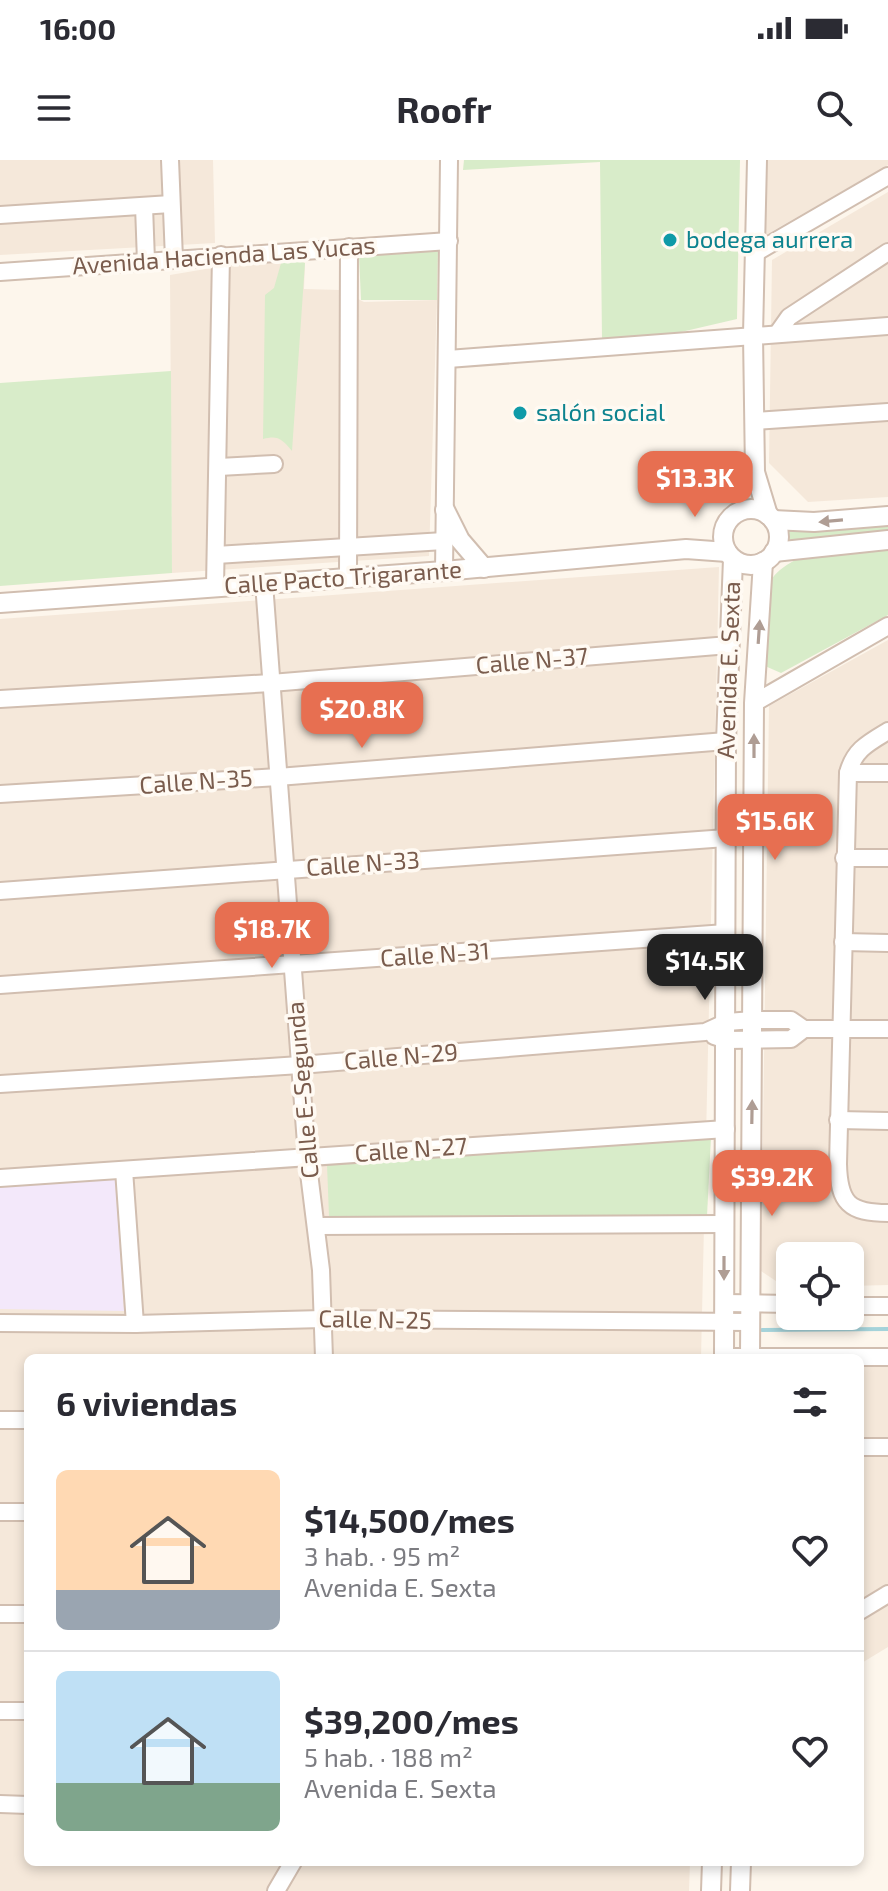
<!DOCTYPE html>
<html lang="es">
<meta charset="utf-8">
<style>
:root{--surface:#fff;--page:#f2f2f3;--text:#2b2b33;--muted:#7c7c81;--line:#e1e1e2;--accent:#e76f51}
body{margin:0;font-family:"Exo 2",sans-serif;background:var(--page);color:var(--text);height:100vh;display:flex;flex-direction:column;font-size:30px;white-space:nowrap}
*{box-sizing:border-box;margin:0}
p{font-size:26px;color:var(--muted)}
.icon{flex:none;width:44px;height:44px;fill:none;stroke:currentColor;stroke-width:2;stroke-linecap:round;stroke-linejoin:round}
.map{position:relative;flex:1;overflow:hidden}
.details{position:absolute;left:24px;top:1194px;width:840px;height:512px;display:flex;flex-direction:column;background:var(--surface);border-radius:12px;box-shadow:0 4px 12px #0003}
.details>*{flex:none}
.fabs{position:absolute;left:776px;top:1082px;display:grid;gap:16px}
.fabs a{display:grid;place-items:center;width:88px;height:88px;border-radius:12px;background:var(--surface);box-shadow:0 4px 12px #0003;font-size:40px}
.price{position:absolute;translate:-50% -68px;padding:0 18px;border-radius:16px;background:var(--accent);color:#fff;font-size:26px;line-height:52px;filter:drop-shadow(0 2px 4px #0008)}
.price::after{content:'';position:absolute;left:50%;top:48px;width:24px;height:18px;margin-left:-12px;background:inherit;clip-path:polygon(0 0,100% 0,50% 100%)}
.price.on{background:#222;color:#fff}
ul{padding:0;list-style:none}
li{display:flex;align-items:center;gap:24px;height:200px;padding:0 32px}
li+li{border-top:2px solid var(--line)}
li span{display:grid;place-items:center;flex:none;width:224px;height:160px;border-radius:12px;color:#555}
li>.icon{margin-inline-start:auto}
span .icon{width:96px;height:96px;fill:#fffc;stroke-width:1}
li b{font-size:34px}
h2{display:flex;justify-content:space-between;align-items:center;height:96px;padding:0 32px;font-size:34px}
.status{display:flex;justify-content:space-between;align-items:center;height:56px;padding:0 40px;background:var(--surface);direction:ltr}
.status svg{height:22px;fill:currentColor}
header{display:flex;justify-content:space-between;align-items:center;height:104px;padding:0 32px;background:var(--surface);font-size:36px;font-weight:700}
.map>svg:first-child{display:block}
.residential{fill:#f5e8da}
.education{fill:#f3e8fa}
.green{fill:#d8ecc9}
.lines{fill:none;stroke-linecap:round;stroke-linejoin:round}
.stream{stroke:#a5d3da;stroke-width:4}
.minor-casing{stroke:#d1beb0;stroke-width:20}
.tertiary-casing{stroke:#d1beb0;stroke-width:22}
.minor{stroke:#fff;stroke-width:16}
.tertiary{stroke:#fff;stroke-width:18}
.oneway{fill:#af9d94}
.culture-dot{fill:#0f9aa8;stroke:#fffaf3;stroke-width:3}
.labels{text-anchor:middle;stroke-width:7;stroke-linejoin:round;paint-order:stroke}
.culture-label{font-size:24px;fill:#0d838f;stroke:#fffaf3;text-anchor:start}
.street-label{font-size:24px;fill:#7a5c4d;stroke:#fffaf3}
</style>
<div class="status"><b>16:00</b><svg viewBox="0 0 49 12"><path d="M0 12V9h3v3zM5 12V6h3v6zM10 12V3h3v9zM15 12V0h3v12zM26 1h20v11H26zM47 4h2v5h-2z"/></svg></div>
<header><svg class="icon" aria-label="menu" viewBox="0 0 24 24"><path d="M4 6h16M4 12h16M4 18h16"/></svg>Roofr<svg class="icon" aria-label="search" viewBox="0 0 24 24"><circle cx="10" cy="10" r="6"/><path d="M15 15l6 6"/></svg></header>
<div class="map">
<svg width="888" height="1731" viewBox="0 0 888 1731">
<rect width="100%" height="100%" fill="#fdf6ec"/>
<!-- residential -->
<g class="residential">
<polygon points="0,0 213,0 215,83 0,95"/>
<polygon points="766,0 888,0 888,5 764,76"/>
<polygon points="888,32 888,337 808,342 769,303 772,100"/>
<polygon points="283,96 305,103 304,129 340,130 364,142 437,140 429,396 172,413 170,115"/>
<polygon points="719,407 701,1198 28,1198 28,1702 690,1702 689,1731 0,1731 0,459"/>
<polygon points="888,480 888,1125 850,1126 850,1096 790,1096 790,1127 785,1127 761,1111 769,546"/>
<polygon points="860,1205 888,1206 888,1487 860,1504"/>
</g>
<!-- education -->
<polygon class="education" points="115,1018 124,1151 0,1149 0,1025"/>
<!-- green -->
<g class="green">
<polygon points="464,0 740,0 737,159 681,172 602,179 600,2 463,10"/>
<polygon points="438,88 437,140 361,140 359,95"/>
<path d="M 283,96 L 305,103 L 292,291 C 282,279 278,275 263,279 L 265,135 L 274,128 Z"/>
<polygon points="171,211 172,413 0,426 0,223"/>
<polygon points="888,362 888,374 786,380 786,369"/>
<path d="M 888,389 L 888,455 L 781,513 L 765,506 C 766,492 765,433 770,423 C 775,410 793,401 804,396 Z"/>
<polygon points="711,977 707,1056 329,1056 327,1005"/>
</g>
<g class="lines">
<!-- stream -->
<polyline class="stream" points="762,1170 888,1169"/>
<!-- minor casing -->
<g class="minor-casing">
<g id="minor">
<polyline points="170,0 174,99"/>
<polyline points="144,46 146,101"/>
<polyline points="0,55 171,44"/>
<polyline points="755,93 888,16"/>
<polyline points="0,112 449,81"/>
<polyline points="777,174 789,157 888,92"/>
<polyline points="448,199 888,166"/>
<polyline points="755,261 888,252"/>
<polyline points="219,307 274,304"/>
<polyline points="216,395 444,381"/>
<polyline points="444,411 449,0"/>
<polyline points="348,418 349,87"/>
<polyline points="264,423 307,997 321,1110 324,1198"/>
<polyline points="215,427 221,95"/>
<polyline points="0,539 271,523 729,485"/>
<polyline points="754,543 888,466"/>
<path d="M 888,571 C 868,583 854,590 848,613 L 838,1004 C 839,1043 849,1053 888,1053"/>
<polyline points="848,613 888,613"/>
<polyline points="0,634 278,617 726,581"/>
<polyline points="844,698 888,698"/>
<polyline points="0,731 726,678"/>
<polyline points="843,782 888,783"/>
<polyline points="0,825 726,773"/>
<polyline points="714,876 726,880 791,879 804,869"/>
<polyline points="0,924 300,905 705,872 727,862 753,860 791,860 804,869 888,869"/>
<polyline points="838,960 888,961"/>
<polyline points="124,1010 135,1164"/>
<polyline points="0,1018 726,969"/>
<polyline points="318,1066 724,1064"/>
<polyline points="724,1143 790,1144"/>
<polyline points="850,1146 888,1146"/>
<polyline points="0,1163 135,1164 323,1159 750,1162"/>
<polyline points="724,1197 888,1197"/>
<polyline points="0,1260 28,1260"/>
<polyline points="860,1287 888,1287"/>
<polyline points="0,1352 28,1352"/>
<polyline points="860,1451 888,1434"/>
<polyline points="0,1454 28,1454"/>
<polyline points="0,1551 28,1551"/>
<polyline points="0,1644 28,1645"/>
<polyline points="276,1731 293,1702"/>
</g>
</g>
<!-- tertiary casing -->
<g class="tertiary-casing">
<g id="tertiary">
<polyline points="757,0 753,175 755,312 768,355"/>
<circle cx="751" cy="377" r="28"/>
<polyline points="445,350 460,380 484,408"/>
<polyline points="773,360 814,362 888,356"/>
<polyline points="774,392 888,380"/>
<polyline points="0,443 444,411 686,389 727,392"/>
<polyline points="724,1198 726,581 733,399"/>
<polyline points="750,1198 754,543 763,402"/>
<polyline points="711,1731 712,1702"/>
<polyline points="740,1731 741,1702"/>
</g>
</g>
<!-- minor -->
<use href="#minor" class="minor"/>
<!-- tertiary -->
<use href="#tertiary" class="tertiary"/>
</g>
<!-- one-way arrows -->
<defs><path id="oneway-solid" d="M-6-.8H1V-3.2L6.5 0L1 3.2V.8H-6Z" transform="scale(2)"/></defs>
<g class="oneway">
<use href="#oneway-solid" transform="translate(831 361) rotate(175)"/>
<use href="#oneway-solid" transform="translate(759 472) rotate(-86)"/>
<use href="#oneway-solid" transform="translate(754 586) rotate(-90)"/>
<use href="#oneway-solid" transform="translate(752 952) rotate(-89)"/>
<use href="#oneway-solid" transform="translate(724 1108) rotate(90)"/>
</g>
<!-- markers -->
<g class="culture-dot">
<circle cx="670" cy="80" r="8"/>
<circle cx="520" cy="253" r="8"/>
</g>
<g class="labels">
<!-- culture labels -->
<g class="culture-label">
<text x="686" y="88">bodega aurrera</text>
<text x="536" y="261">salón social</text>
</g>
<!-- street labels -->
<g class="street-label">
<text transform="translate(224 96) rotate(-4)" y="8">Avenida Hacienda Las Yucas</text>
<text transform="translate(343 418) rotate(-4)" y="8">Calle Pacto Trigarante</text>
<text transform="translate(532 501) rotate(-5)" y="8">Calle N-37</text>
<text transform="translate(729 510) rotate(-88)" y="8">Avenida E. Sexta</text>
<text transform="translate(196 622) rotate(-4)" y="8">Calle N-35</text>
<text transform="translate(363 704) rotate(-4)" y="8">Calle N-33</text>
<text transform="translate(435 795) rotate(-4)" y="8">Calle N-31</text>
<text transform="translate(401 897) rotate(-5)" y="8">Calle N-29</text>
<text transform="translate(303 930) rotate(-95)" y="8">Calle E-Segunda</text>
<text transform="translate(411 990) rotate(-4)" y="8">Calle N-27</text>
<text transform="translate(375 1160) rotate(1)" y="8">Calle N-25</text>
</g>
</g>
</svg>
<div class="fabs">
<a><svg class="icon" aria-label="locate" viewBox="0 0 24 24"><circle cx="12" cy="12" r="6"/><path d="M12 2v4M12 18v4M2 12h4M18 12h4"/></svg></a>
</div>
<b class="price" style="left:695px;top:359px">$13.3K</b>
<b class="price" style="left:362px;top:590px">$20.8K</b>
<b class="price" style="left:775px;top:702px">$15.6K</b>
<b class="price" style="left:272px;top:810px">$18.7K</b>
<b class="price on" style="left:705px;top:842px">$14.5K</b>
<b class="price" style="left:772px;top:1058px">$39.2K</b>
<section class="details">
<h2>6 viviendas<svg class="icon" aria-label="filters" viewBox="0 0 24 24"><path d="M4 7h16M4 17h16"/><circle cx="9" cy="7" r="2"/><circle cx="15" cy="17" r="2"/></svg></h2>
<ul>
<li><span style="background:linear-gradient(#ffd9b3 75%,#9aa5b1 0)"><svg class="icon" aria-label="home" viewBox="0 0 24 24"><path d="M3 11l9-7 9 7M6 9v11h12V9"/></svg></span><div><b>$14,500/mes</b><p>3 hab. · 95 m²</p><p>Avenida E. Sexta</p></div><svg class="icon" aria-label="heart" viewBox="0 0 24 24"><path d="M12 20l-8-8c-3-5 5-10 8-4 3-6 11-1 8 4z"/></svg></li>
<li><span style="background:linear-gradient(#bfe0f5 70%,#7fa58c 0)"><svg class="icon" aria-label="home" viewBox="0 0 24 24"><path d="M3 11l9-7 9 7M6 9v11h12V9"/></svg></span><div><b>$39,200/mes</b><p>5 hab. · 188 m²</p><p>Avenida E. Sexta</p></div><svg class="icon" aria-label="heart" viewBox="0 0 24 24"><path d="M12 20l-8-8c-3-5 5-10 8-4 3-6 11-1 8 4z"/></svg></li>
</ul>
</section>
</div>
